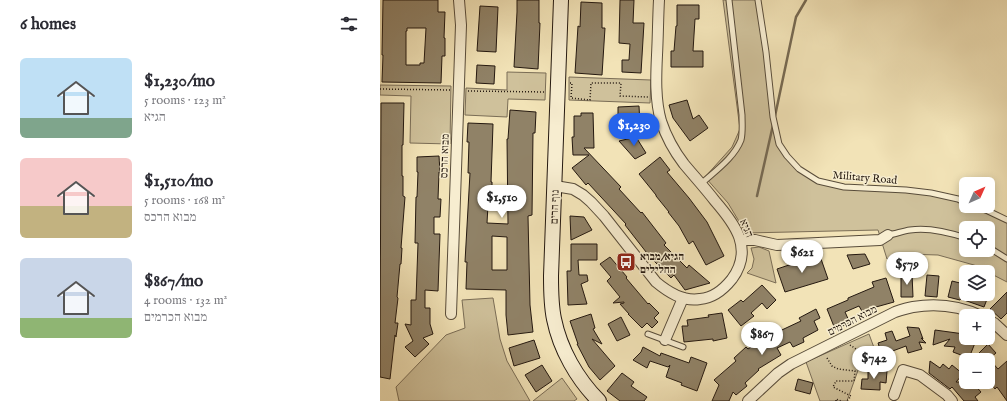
<!DOCTYPE html>
<meta charset="utf-8">
<style>
:root{--surface:#fff;--page:#f2f2f3;--text:#2b2b33;--muted:#7c7c81;--accent:#2563eb}
body{margin:0;font-family:"IM FELL English","Frank Ruhl Libre",serif;background:var(--page);color:var(--text);height:100vh;display:flex;flex-direction:column;font-size:15px;white-space:nowrap}
*{box-sizing:border-box;margin:0}
p{font-size:13px;color:var(--muted)}
.icon{flex:none;width:22px;height:22px;fill:none;stroke:currentColor;stroke-width:2;stroke-linecap:round;stroke-linejoin:round}
.map{position:relative;flex:1;overflow:hidden}
.drawer{display:flex;flex-direction:column;background:var(--surface);width:380px}
.drawer>*{flex:none}
.needle{width:26px;rotate:45deg}
.controls{position:absolute;left:579px;top:177px;display:grid;gap:8px}
.controls a{display:grid;place-items:center;width:36px;height:36px;border-radius:6px;background:var(--surface);box-shadow:0 2px 10px #0003;font-size:20px}
.price{position:absolute;translate:-50% -34px;padding:0 9px;border-radius:14px;background:#fff;color:#222;font-size:13px;line-height:26px;filter:drop-shadow(0 1px 2px #0008)}
.price::after{content:'';position:absolute;left:50%;top:24px;width:12px;height:9px;margin-left:-6px;background:inherit;clip-path:polygon(0 0,100% 0,50% 100%)}
.price.selected{background:var(--accent);color:#fff}
ul{padding:0;list-style:none}
li{display:flex;align-items:center;gap:12px;height:100px;padding:0 20px}
li span{display:grid;place-items:center;flex:none;width:112px;height:80px;border-radius:6px;color:#555}
li>.icon{margin-inline-start:auto}
span .icon{width:48px;height:48px;fill:#fffc;stroke-width:1}
li b{font-size:17px}
h2{display:flex;justify-content:space-between;align-items:center;height:48px;padding:0 20px;font-size:17px}
main{display:flex;flex:1;min-height:0}
.map>svg:first-child{display:block}
.green{fill:#cfc19b;stroke:#7a6d56;fill-rule:evenodd}
.lines{fill:none;stroke-linecap:round;stroke-linejoin:round}
.stream{stroke:#766952;stroke-width:2.5}
.building{fill:#908267;stroke:#251910;fill-rule:evenodd}
.lane-casing{stroke:#584c3a;stroke-width:7}
.street-casing{stroke:#584c3a;stroke-width:12}
.secondary-casing{stroke:#251910;stroke-width:16}
.path{stroke:#251910;stroke-width:1.5;stroke-dasharray:1 2;stroke-linecap:butt}
.lane{stroke:#f7edd0;stroke-width:5}
.street{stroke:#f7edd0;stroke-width:10}
.secondary{stroke:#f7edd0;stroke-width:14}
.labels{text-anchor:middle;stroke-width:3;stroke-linejoin:round;paint-order:stroke}
.street-label{font-size:11px;fill:#251910;stroke:#f7edd0}
.poi-label{font-size:11px;font-weight:bold;fill:#251910;stroke:#f7edd0;text-anchor:start}
</style>
<main>
<section class="drawer">
<h2>6 homes<svg class="icon" aria-label="filters" viewBox="0 0 24 24"><path d="M4 7h16M4 17h16"/><circle cx="9" cy="7" r="2"/><circle cx="15" cy="17" r="2"/></svg></h2>
<ul>
<li><span style="background:linear-gradient(#bfe0f5 75%,#7fa58c 0)"><svg class="icon" aria-label="home" viewBox="0 0 24 24"><path d="M3 11l9-7 9 7M6 9v11h12V9"/></svg></span><div><b>$1,230/mo</b><p>5 rooms · 123 m²</p><p>הגיא</p></div></li>
<li><span style="background:linear-gradient(#f6c9c9 60%,#c2b280 0)"><svg class="icon" aria-label="home" viewBox="0 0 24 24"><path d="M3 11l9-7 9 7M6 9v11h12V9"/></svg></span><div><b>$1,510/mo</b><p>5 rooms · 168 m²</p><p>מבוא הרכס</p></div></li>
<li><span style="background:linear-gradient(#c9d6e8 75%,#8fb573 0)"><svg class="icon" aria-label="home" viewBox="0 0 24 24"><path d="M3 11l9-7 9 7M6 9v11h12V9"/></svg></span><div><b>$867/mo</b><p>4 rooms · 132 m²</p><p>מבוא הכרמים</p></div></li>
</ul>
</section>
<div class="map">
<svg width="627" height="401" viewBox="0 0 627 401">
<rect width="100%" height="100%" fill="#f2e3b7"/>
<filter id="stains"><feTurbulence type="fractalNoise" baseFrequency=".005" numOctaves="4"/><feColorMatrix values="0 0 0 0 .2 0 0 0 0 .09 0 0 0 0 .02 0 0 0 .5 -.17"/></filter>
<radialGradient id="worn" r=".72"><stop offset=".6" stop-color="#630" stop-opacity="0"/><stop offset="1" stop-color="#630" stop-opacity=".3"/></radialGradient>
<!-- green -->
<g class="green">
<path d="M 343,0 L 376,0 L 397,145 L 437,183 L 551,195 L 577,201 L 586,205 L 586,206 C 597,206 617,217 627,222 L 627,282 L 594,265 L 558,255 L 525,254 L 507,259 L 498,230 L 366,233 L 348,203 L 325,177 L 352,147 L 360,129 ZM 586,228 L 608,228 L 608,250 L 586,250 Z"/>
<polygon points="127,72 166,73 165,100 128,99 127,117 85,115 86,88 127,90"/>
<polygon points="189,77 271,80 270,103 189,100"/>
<polygon points="0,85 71,86 70,144 30,143 31,96 0,95"/>
<polygon points="379,247 389,251 396,283 367,273 372,268 374,259 371,248"/>
<polygon points="113,298 120,339 127,361 150,401 19,401 16,387 66,335 85,328 82,300"/>
<polygon points="489,334 500,364 481,362 467,401 440,401 426,362"/>
<polygon points="182,378 197,399 194,401 153,401"/>
</g>
<g class="lines">
<!-- stream -->
<g class="stream">
<polyline points="395,116 416,17 426,0"/>
<polyline points="377,196 393,125"/>
</g>
</g>
<!-- building -->
<g class="building">
<path d="M 3,0 L 58,0 L 58,12 L 65,12 L 64,38 L 65,38 L 65,56 L 62,56 L 61,83 L 2,82 L 3,55 L 2,55 ZM 27,28 L 46,28 L 44,63 L 40,63 L 40,65 L 26,65 L 26,31 L 27,31 Z"/>
<polygon points="137,0 159,0 159,23 160,23 158,69 134,67 137,12"/>
<polygon points="240,0 254,0 253,23 264,23 261,73 242,72 242,60 249,60 250,44 239,43"/>
<polygon points="201,2 222,3 222,28 225,28 222,75 195,73 198,26 200,27"/>
<polygon points="297,5 319,5 319,19 315,19 313,51 323,51 323,67 291,67 291,51 294,51 296,26 297,26"/>
<polygon points="100,6 118,7 116,52 97,51"/>
<polygon points="97,65 115,66 114,84 96,83"/>
<polygon points="307,100 313,119 319,115 328,128 310,141 293,118 289,105"/>
<polygon points="1,103 24,103 23,145 22,145 22,176 23,176 23,196 25,197 21,248 22,248 21,264 20,264 17,297 18,298 15,323 18,323 16,337 15,335 10,379 0,377"/>
<polygon points="259,106 260,125 238,126 238,107"/>
<path d="M 130,110 L 156,112 L 155,133 L 153,133 L 152,215 L 148,216 L 150,305 L 153,332 L 128,335 L 126,315 L 126,290 L 86,289 L 87,262 L 85,262 L 90,173 L 88,173 L 89,142 L 87,142 L 88,123 L 113,124 L 111,182 L 112,182 L 112,205 L 108,205 L 107,223 L 128,224 L 127,139 L 128,139 ZM 112,236 L 127,237 L 127,270 L 112,270 Z"/>
<polygon points="201,113 213,113 214,148 204,148 241,187 239,189 261,213 262,212 286,243 284,245 307,268 309,265 330,283 305,290 294,275 291,278 270,257 245,225 246,224 208,183 206,185 192,168 209,155 193,155 192,137 194,137 194,116 201,116"/>
<polygon points="256,137 266,153 255,159 239,141"/>
<polygon points="59,156 60,172 59,172 58,199 61,199 60,217 54,217 54,234 60,234 58,291 45,290 45,308 50,308 50,324 53,334 43,338 49,344 35,357 25,347 33,341 25,324 31,325 31,300 36,300 38,243 35,243 36,197 37,197 38,172 37,172 37,157"/>
<polygon points="280,157 290,170 287,172 309,198 327,222 344,256 326,265 313,241 309,244 299,226 288,212 289,212 276,196 276,195 259,174"/>
<polygon points="190,216 204,217 212,230 191,240"/>
<polygon points="191,244 217,244 217,260 198,260 199,275 207,275 208,281 201,284 207,304 188,305 187,271 191,271"/>
<polygon points="485,254 490,264 473,269 467,255"/>
<polygon points="440,256 448,279 405,292 397,269 415,263 415,264"/>
<polygon points="230,257 247,277 246,278 268,304 269,303 279,313 274,318 278,322 272,328 267,323 262,328 248,314 249,314 240,304 244,303 244,302 233,303 240,297 227,281 231,277 220,264"/>
<polygon points="532,274 533,297 521,297 521,275"/>
<polygon points="547,275 559,276 557,297 545,296"/>
<polygon points="506,278 514,302 496,307 483,313 479,306 465,312 470,323 455,329 447,309 468,300 468,298 494,287 492,282"/>
<polygon points="572,281 584,284 582,294 609,294 604,307 581,299 580,300 568,297"/>
<polygon points="382,285 396,300 387,309 382,303 371,313 374,316 361,326 348,310 361,300 363,302"/>
<polygon points="627,292 627,313 621,319 610,309"/>
<polygon points="436,309 440,318 434,321 438,330 423,338 424,342 413,347 410,342 397,348 401,355 378,369 379,370 365,383 367,386 356,395 353,392 349,401 332,401 339,385 334,380 356,361 354,358 366,347 368,349 389,335 389,336 421,321 419,318"/>
<polygon points="342,313 347,338 333,341 333,339 304,342 302,326 308,326 307,320 329,317 328,315"/>
<polygon points="211,314 215,328 213,329 222,344 212,339 235,366 220,380 209,367 197,344 198,344 190,321"/>
<polygon points="241,317 250,335 237,341 228,324"/>
<polygon points="527,327 539,328 543,339 541,338 546,343 539,342 542,349 528,353 526,346 502,355 498,343 507,340 505,333 512,331 516,341 530,336"/>
<polygon points="555,330 584,334 582,335 586,337 586,338 597,338 589,358 573,352 575,347 564,346 570,339 553,345"/>
<polygon points="154,340 160,358 134,366 129,348"/>
<polygon points="608,344 616,353 609,359 618,369 627,361 627,401 617,387 615,389 608,380 608,360 592,360"/>
<polygon points="263,347 280,356 281,353 309,363 311,357 327,363 317,391 301,385 302,383 286,377 290,365 288,367 270,361 267,368 253,360 261,352"/>
<polygon points="550,361 560,368 563,364 569,369 572,365 583,374 576,382 592,382 601,392 595,397 598,401 584,401 572,387 570,389 549,373"/>
<polygon points="162,365 172,381 156,392 145,375"/>
<polygon points="488,370 507,371 506,383 500,382 500,390 481,389 482,379 488,379"/>
<polygon points="242,373 254,382 251,386 267,397 264,401 240,401 227,391"/>
<polygon points="418,379 433,383 430,394 415,390"/>
</g>
<g class="lines">
<!-- lane casing -->
<g class="lane-casing">
<g id="lane">
<polyline points="378,0 386,52 393,117 399,144 407,156 419,169 438,181 464,187 526,190 551,193 578,199 586,203"/>
<path d="M 321,184 C 335,171 354,158 361,140 C 363,132 362,123 362,115 L 349,0"/>
<polyline points="595,206 608,211 627,220"/>
<path d="M 508,235 C 515,234 523,231 530,230 C 549,227 568,232 586,238"/>
<polyline points="608,247 627,259"/>
<polyline points="268,334 303,347"/>
</g>
</g>
<!-- street casing -->
<g class="street-casing">
<g id="street">
<path d="M 175,186 L 193,189 L 203,195 L 211,202 L 224,216 L 276,282 C 288,292 303,302 320,299 C 333,298 344,289 352,279 C 374,249 355,224 335,201 C 325,188 314,176 304,164 C 294,151 286,136 281,121 C 275,100 276,76 277,55 C 278,36 278,18 279,0"/>
<polyline points="361,240 375,240 397,245 500,240 508,235"/>
<polyline points="71,314 81,25 79,0"/>
<polyline points="608,320 614,323 627,335"/>
<polyline points="285,340 303,298"/>
<polyline points="514,395 523,370 540,375 567,395 572,401"/>
<path d="M 368,401 L 398,373 L 411,364 L 515,312 C 521,310 527,308 533,307 C 557,303 580,306 601,316"/>
</g>
</g>
<!-- secondary casing -->
<g class="secondary-casing">
<path id="secondary" d="M 181,0 L 171,276 C 171,290 171,305 174,319 C 180,349 197,379 219,401"/>
</g>
<!-- path -->
<g class="path">
<polyline points="190,83 192,83 191,98 210,100 211,83 241,83 240,96 268,97"/>
<polyline points="0,89 70,90"/>
<polyline points="88,91 166,92"/>
<polyline points="470,345 476,349 483,349 490,352 514,365"/>
<polyline points="447,358 452,366 458,369 475,371 474,381 456,381 453,387 471,396 467,401"/>
<polyline points="456,401 456,399 461,401"/>
</g>
<!-- lane -->
<use href="#lane" class="lane"/>
<!-- street -->
<use href="#street" class="street"/>
<!-- secondary -->
<use href="#secondary" class="secondary"/>
</g>
<!-- icons -->
<defs>
<g id="bus-square" transform="scale(1)"><rect x="-9" y="-9" width="18" height="18" rx="4" fill="#8f2418" stroke="#f7edd0"/><path d="M-5-6H5V4H4V6H2V4H-2V6H-4V4H-5ZM-3.5-4V0h7V-4ZM-3.5 1.2v1.5H-2V1.2ZM2 1.2v1.5H3.5V1.2Z" fill="#fff"/></g>
</defs>
<g fill-rule="evenodd">
<use href="#bus-square" x="246" y="262"/>
</g>
<g class="labels">
<!-- street labels -->
<g class="street-label">
<text transform="translate(64 156) rotate(-88)" y="4">מבוא הרכס</text>
<text transform="translate(485 177) rotate(5)" y="4">Military Road</text>
<text transform="translate(174 207) rotate(-88)" y="4">נוף הרים</text>
<text transform="translate(367 228) rotate(67)" y="4">הגיא</text>
<text transform="translate(472 320) rotate(-27)" y="4">מבוא הכרמים</text>
</g>
<!-- poi labels -->
<g class="poi-label">
<text x="260" y="260">הגיא/מבוא<tspan x="260" dy="13">החלילים</tspan></text>
</g>
</g>
<rect width="100%" height="100%" filter="url(#stains)"/>
<rect width="100%" height="100%" fill="url(#worn)"/>
</svg>
<div class="controls">
<a><svg class="needle" viewBox="-14 -14 28 28"><path d="M0-13l5 13h-10z" fill="#e53935"/><path d="M0 13l5-13h-10z" fill="#7c7c81"/></svg></a>
<a><svg class="icon" aria-label="locate" viewBox="0 0 24 24"><circle cx="12" cy="12" r="6"/><path d="M12 2v4M12 18v4M2 12h4M18 12h4"/></svg></a>
<a><svg class="icon" aria-label="layers" viewBox="0 0 24 24"><path d="M12 4l9 5-9 5-9-5zM3 14l9 5 9-5"/></svg></a>
<a>+</a>
<a>−</a>
</div>
<b class="price selected" style="left:254px;top:147px">$1,230</b>
<b class="price" style="left:122px;top:219px">$1,510</b>
<b class="price" style="left:422px;top:274px">$621</b>
<b class="price" style="left:527px;top:286px">$579</b>
<b class="price" style="left:382px;top:356px">$867</b>
<b class="price" style="left:494px;top:380px">$742</b>
</div>
</main>
